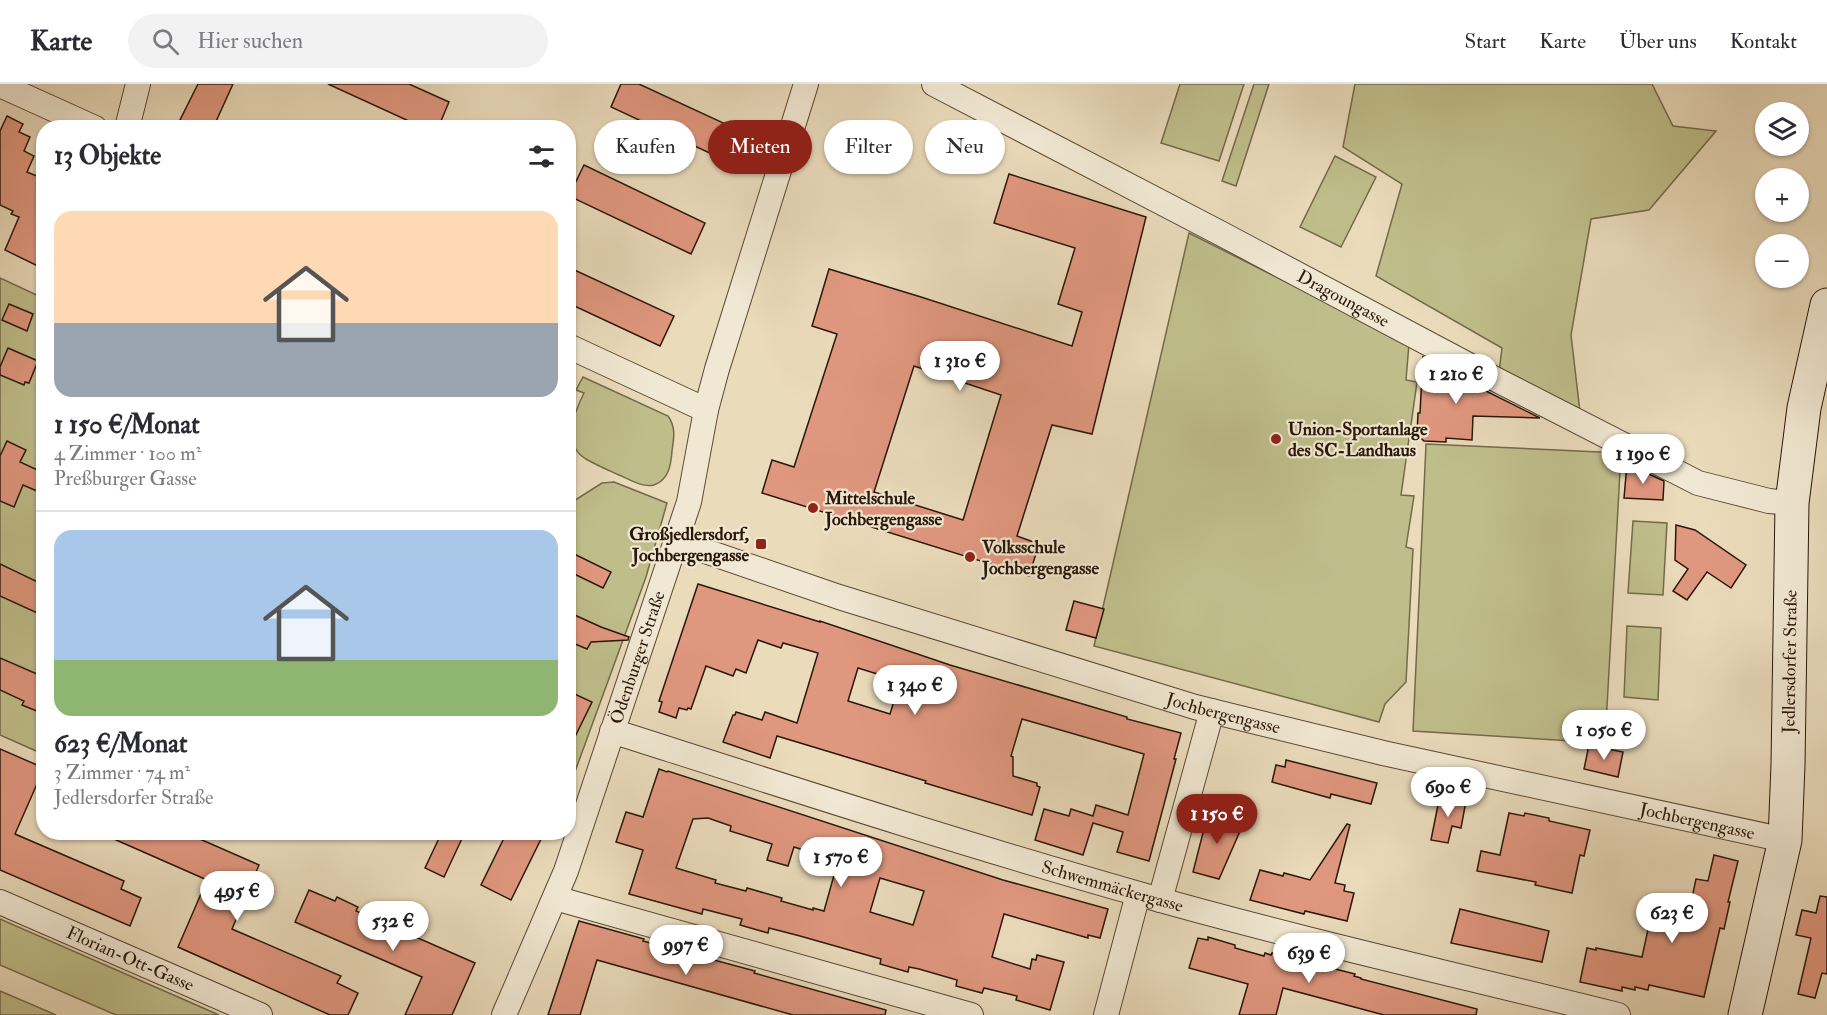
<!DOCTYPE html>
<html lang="de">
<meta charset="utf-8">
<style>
:root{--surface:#fff;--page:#f2f2f3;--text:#2b2b33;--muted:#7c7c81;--line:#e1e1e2;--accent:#8f2418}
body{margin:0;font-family:"IM FELL Double Pica",serif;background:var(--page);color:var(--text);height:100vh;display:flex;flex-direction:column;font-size:22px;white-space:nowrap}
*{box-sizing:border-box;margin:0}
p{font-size:20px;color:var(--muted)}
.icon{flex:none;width:33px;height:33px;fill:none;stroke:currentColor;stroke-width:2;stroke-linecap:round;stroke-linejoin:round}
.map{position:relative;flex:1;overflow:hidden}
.details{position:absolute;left:36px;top:36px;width:540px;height:720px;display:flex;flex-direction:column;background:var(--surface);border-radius:24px;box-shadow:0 2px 4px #0004}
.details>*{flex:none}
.hud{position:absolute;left:594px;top:36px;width:570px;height:54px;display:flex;gap:12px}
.controls{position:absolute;left:1755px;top:18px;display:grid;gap:12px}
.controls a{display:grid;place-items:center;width:54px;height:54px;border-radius:50%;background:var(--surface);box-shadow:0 2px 4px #0004;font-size:30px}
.price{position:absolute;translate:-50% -51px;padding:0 14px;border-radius:21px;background:#fff;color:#222;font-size:20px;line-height:39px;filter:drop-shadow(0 2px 3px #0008)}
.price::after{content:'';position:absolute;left:50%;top:36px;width:18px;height:14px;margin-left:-9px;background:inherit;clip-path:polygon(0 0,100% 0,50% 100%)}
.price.current{background:var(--accent);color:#fff}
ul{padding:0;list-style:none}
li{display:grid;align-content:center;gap:12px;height:318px;padding:0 18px}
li+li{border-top:2px solid var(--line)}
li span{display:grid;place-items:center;height:186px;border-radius:18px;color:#555}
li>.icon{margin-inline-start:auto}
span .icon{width:108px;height:108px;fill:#fffc;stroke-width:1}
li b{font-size:26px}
h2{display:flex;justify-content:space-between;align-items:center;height:72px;padding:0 18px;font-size:26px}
.tag{padding:0 21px;border-radius:27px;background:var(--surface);box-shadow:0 2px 4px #0004;font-size:21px;line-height:54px}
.tag.current{background:var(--accent);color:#fff}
header{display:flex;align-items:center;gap:36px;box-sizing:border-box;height:84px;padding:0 30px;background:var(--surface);border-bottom:2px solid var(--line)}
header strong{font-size:28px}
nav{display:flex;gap:33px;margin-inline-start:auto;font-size:21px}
.search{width:420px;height:54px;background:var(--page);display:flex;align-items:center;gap:15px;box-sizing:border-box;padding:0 21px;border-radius:33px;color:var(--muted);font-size:22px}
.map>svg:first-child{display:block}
.green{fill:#bfbe8b;stroke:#746a4a;stroke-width:1.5}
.building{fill:#e0977f;stroke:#2a1709;stroke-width:1.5;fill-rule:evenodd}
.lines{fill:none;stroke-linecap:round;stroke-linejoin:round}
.street-casing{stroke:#5a4836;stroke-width:26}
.secondary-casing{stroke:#2a1709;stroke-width:35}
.street{stroke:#f1e8d3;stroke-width:24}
.secondary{stroke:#f1e8d3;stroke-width:33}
.poi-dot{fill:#8f2418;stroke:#f1e8d3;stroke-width:2}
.labels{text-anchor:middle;stroke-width:4.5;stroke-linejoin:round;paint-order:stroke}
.street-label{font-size:18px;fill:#2a1709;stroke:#f1e8d3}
.poi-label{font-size:18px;font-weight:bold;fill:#2a1709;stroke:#f1e8d3;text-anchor:start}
</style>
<header>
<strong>Karte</strong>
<div class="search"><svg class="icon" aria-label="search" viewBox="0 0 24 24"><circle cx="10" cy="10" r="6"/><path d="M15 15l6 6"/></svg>Hier suchen</div>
<nav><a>Start</a><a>Karte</a><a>Über uns</a><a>Kontakt</a></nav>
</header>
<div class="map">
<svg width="1827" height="931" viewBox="0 0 1827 931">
<rect width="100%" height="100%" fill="#eadbbb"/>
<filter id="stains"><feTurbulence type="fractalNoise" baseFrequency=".00333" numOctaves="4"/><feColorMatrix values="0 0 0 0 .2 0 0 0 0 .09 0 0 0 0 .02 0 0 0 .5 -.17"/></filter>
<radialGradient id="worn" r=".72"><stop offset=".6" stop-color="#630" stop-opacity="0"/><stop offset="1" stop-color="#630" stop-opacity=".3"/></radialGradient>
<!-- green -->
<g class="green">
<polygon points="1180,0 1244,0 1219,77 1161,59"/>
<polygon points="1254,0 1269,0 1236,102 1222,97"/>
<polygon points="1355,0 1652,0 1673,42 1716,47 1649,126 1591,135 1571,251 1580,328 1499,288 1502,264 1376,192 1402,100 1343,63"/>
<polygon points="1335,72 1376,93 1341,163 1300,143"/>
<polygon points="1189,149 1409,260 1406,296 1417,298 1401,411 1414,412 1406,463 1413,465 1406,598 1385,620 1379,638 1094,562"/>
<polygon points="0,194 43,214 43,670 0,651"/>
<path d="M 583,293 L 668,332 C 676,343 674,354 672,367 C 671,380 669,396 654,401 C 642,404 629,395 619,391 C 608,386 596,381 586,375 C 561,360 574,329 584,309 L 576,306 Z"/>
<polygon points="1426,360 1621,369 1605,659 1413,647"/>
<polygon points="614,398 667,419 646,493 569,704 569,420 602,399"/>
<polygon points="1633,437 1667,439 1663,511 1628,509"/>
<polygon points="1627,542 1661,544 1658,616 1624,613"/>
<polygon points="0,835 194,920 219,931 116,931 0,881"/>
<polygon points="0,907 56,931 0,931"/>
</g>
<!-- building -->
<g class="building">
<polygon points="198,0 233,0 213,44 195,44 180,36"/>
<polygon points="328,0 409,0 449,18 438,44 424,44"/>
<polygon points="621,0 639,0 745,49 731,79 611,23"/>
<polygon points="7,32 23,40 19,48 30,53 24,67 34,72 27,88 44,95 44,185 5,166 19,133 11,130 13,127 0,121 0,47"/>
<polygon points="584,81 705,139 691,170 569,112"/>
<path d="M 1009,90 L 1146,133 L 1092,350 L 1052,341 L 1017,452 L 1039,460 L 1029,492 L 762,409 L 772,376 L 794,383 L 837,250 L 812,242 L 829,185 L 921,213 L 1072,262 L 1082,228 L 1058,220 L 1075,164 L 994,139 ZM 914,282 L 1001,311 L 963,436 L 874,408 Z"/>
<polygon points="568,183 674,232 660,262 568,219"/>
<polygon points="9,220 33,230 27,247 2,236"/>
<polygon points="8,264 38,277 29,299 25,298 24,301 0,291 0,283"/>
<polygon points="1423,273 1488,308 1540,334 1473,332 1472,356 1446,354 1446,358 1424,357 1417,351 1418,329 1420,329"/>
<polygon points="7,357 26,366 20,378 44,389 44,410 23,401 14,423 0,417 0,372"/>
<polygon points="1627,380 1664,397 1663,416 1624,414"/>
<polygon points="1676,441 1695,446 1746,481 1731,504 1707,488 1687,516 1673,507 1688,485 1675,476"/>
<polygon points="568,467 611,488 603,504 568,487"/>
<polygon points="0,480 44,501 44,532 0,512"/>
<path d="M 698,500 L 820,538 L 820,537 L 950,581 L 1127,633 L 1127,635 L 1181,649 L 1174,675 L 1176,675 L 1149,777 L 1117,768 L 1123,748 L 1093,739 L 1083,771 L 1035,756 L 1044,725 L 1069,732 L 1071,725 L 1093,732 L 1096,721 L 1128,731 L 1144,670 L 1022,635 L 1011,672 L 1013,673 L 1013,692 L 1037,699 L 1037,702 L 1040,703 L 1032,731 L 925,699 L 926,697 L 777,652 L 770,674 L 723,658 L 733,631 L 735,631 L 736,628 L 762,636 L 765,628 L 797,639 L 818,569 L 783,559 L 781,564 L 758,556 L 746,589 L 736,585 L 733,592 L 706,582 L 691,625 L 688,624 L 687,626 L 679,624 L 676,634 L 659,628 L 662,618 L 659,617 ZM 858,584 L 900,597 L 890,630 L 848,617 Z"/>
<polygon points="1074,517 1104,525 1096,554 1066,546"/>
<polygon points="568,528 601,543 629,553 628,556 591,558 587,565 568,557"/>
<polygon points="0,574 44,593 44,630 22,621 24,617 0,606"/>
<polygon points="568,607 592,618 568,667"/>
<polygon points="1589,661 1623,668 1618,693 1584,685"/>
<polygon points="0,665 44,684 15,750 124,797 121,805 141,814 130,842 0,786"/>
<polygon points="1286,676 1377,699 1371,720 1331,710 1330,714 1272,698 1276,681 1285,683"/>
<path d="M 659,685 L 667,688 L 668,687 L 1003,796 L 1108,825 L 1100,854 L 1088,851 L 1088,854 L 1004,830 L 992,873 L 1030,885 L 1032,875 L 1036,876 L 1037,871 L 1064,878 L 1050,926 L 1016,916 L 1017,912 L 984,904 L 982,909 L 956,902 L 957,896 L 919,885 L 909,883 L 908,888 L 880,880 L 881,875 L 800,852 L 769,844 L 768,849 L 740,841 L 742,835 L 703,825 L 702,830 L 629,810 L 643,766 L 616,758 L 626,728 L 643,733 ZM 708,734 L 731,742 L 730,747 L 772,760 L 767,776 L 788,782 L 794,763 L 838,777 L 824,827 L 813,824 L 813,826 L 781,817 L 782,814 L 747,804 L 746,807 L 715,799 L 716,796 L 676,784 L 693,735 ZM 880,794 L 924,807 L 913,841 L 870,828 Z"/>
<polygon points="1440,711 1466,717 1461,744 1452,742 1448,759 1431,756"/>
<polygon points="1212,729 1244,738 1219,795 1193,788 1206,737 1209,738"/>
<polygon points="1509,729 1524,732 1525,729 1549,734 1549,737 1590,746 1584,772 1580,771 1572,809 1535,801 1536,798 1477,787 1481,767 1500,771"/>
<polygon points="1347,740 1350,741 1335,799 1345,801 1344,807 1354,809 1347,837 1305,827 1304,830 1250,816 1260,786 1283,792 1284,789 1310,796"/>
<polygon points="98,748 184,748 259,781 232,845 341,892 337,899 358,909 348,931 330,931 178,863 207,796"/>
<polygon points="442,748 465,748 444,793 425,784"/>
<polygon points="507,748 528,748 541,755 511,816 481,801"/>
<polygon points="1714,771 1738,777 1728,818 1730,818 1724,845 1720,844 1704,913 1649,901 1648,906 1635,903 1635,906 1622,903 1622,907 1580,898 1587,864 1596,866 1596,864 1642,873 1649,841 1663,844 1663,837 1686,842 1696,795 1708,797"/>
<polygon points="309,806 335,817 337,813 358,823 356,827 475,879 452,931 405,931 422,893 295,838"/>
<polygon points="1820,812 1827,813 1827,890 1822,889 1815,914 1798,910 1811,854 1796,851 1802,826 1816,829"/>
<polygon points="1460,825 1549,847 1542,878 1451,859"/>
<polygon points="579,837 644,855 643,857 755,887 754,889 886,926 885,931 793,931 597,876 580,931 548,931"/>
<polygon points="1208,853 1235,861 1235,864 1264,872 1265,869 1271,871 1272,869 1355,890 1354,892 1361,894 1361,895 1477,925 1476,931 1384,931 1283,904 1276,931 1239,931 1248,900 1189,884 1198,854 1208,856"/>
</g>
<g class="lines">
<!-- street casing -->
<g class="street-casing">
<g id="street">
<path id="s1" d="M 934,0 L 1220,149 L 1495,295 L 1698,399 L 1769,417 L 1792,419"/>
<polyline points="0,1 95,44"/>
<polyline points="127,44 138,0"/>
<polyline points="568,262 706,326"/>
<path id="s2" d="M 676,457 L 839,513 L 1195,623 L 1383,669 L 1785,756"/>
<path id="s3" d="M 612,647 C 787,703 962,760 1139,810 C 1297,855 1458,891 1618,931"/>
<polyline points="555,814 971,931"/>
<polyline points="1160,816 1212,627"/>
<path id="s4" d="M 0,818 L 260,931"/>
<path id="s5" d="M 504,931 L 566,787 L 689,418 L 706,326 L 717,285 L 806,0"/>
<polyline points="1106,931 1138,810"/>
</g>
</g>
<!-- secondary casing -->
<g class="secondary-casing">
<g id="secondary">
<path id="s6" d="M 1745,931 L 1785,756 L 1788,681 L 1792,419 L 1804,324 L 1827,221"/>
</g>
</g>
<!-- street -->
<use href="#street" class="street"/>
<!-- secondary -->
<use href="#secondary" class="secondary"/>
</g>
<!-- markers -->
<g class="poi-dot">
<circle cx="1276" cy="355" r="6"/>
<circle cx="813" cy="424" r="6"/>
<rect x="755" y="454" width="12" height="12" rx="3"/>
<circle cx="970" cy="473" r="6"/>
</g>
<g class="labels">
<!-- street labels -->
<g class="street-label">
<text dy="6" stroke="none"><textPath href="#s1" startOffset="462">Dragoungasse</textPath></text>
<text dy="6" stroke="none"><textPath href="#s5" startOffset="382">Ödenburger Straße</textPath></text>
<text dy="6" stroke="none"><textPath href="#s6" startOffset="358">Jedlersdorfer Straße</textPath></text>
<text dy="6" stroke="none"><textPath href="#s2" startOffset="574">Jochbergengasse</textPath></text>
<text dy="6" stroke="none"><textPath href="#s2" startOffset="1060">Jochbergengasse</textPath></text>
<text dy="6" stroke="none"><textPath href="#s3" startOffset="524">Schwemmäckergasse</textPath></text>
<text dy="6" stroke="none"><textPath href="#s4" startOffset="142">Florian-Ott-Gasse</textPath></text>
</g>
<!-- poi labels -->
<g class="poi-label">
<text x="1288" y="351">Union-Sportanlage<tspan x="1288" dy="21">des SC-Landhaus</tspan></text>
<text x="825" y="420">Mittelschule<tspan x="825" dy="21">Jochbergengasse</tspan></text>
<text x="749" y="456" text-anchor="end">Großjedlersdorf,<tspan x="749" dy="21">Jochbergengasse</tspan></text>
<text x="982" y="469">Volksschule<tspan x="982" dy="21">Jochbergengasse</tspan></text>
</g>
</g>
<rect width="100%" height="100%" filter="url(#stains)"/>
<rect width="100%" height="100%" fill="url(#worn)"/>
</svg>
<div class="controls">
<a><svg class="icon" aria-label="layers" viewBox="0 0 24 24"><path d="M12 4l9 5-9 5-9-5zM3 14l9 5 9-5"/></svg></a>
<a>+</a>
<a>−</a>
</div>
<b class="price" style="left:960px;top:308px">1 310 €</b>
<b class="price" style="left:1456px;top:321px">1 210 €</b>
<b class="price" style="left:1643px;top:401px">1 190 €</b>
<b class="price" style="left:915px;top:632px">1 340 €</b>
<b class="price" style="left:1604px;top:677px">1 050 €</b>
<b class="price" style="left:1448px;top:734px">690 €</b>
<b class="price current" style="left:1217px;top:761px">1 150 €</b>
<b class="price" style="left:841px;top:804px">1 570 €</b>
<b class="price" style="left:237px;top:838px">495 €</b>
<b class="price" style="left:1672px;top:860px">623 €</b>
<b class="price" style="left:393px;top:868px">532 €</b>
<b class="price" style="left:686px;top:892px">997 €</b>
<b class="price" style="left:1309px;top:900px">639 €</b>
<div class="hud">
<a class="tag">Kaufen</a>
<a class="tag current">Mieten</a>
<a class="tag">Filter</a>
<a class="tag">Neu</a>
</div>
<section class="details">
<h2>13 Objekte<svg class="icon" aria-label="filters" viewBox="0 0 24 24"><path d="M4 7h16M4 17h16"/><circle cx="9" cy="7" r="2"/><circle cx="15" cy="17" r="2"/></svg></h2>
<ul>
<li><span style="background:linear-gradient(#ffd9b3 60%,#9aa5b1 0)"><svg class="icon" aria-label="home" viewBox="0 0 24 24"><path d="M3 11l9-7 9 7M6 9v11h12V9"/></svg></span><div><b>1 150 €/Monat</b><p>4 Zimmer · 100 m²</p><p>Preßburger Gasse</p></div></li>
<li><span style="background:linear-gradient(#a9c7e8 70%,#8fb573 0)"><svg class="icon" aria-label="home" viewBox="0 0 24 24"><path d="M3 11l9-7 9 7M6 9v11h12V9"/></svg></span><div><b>623 €/Monat</b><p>3 Zimmer · 74 m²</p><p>Jedlersdorfer Straße</p></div></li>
</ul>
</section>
</div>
